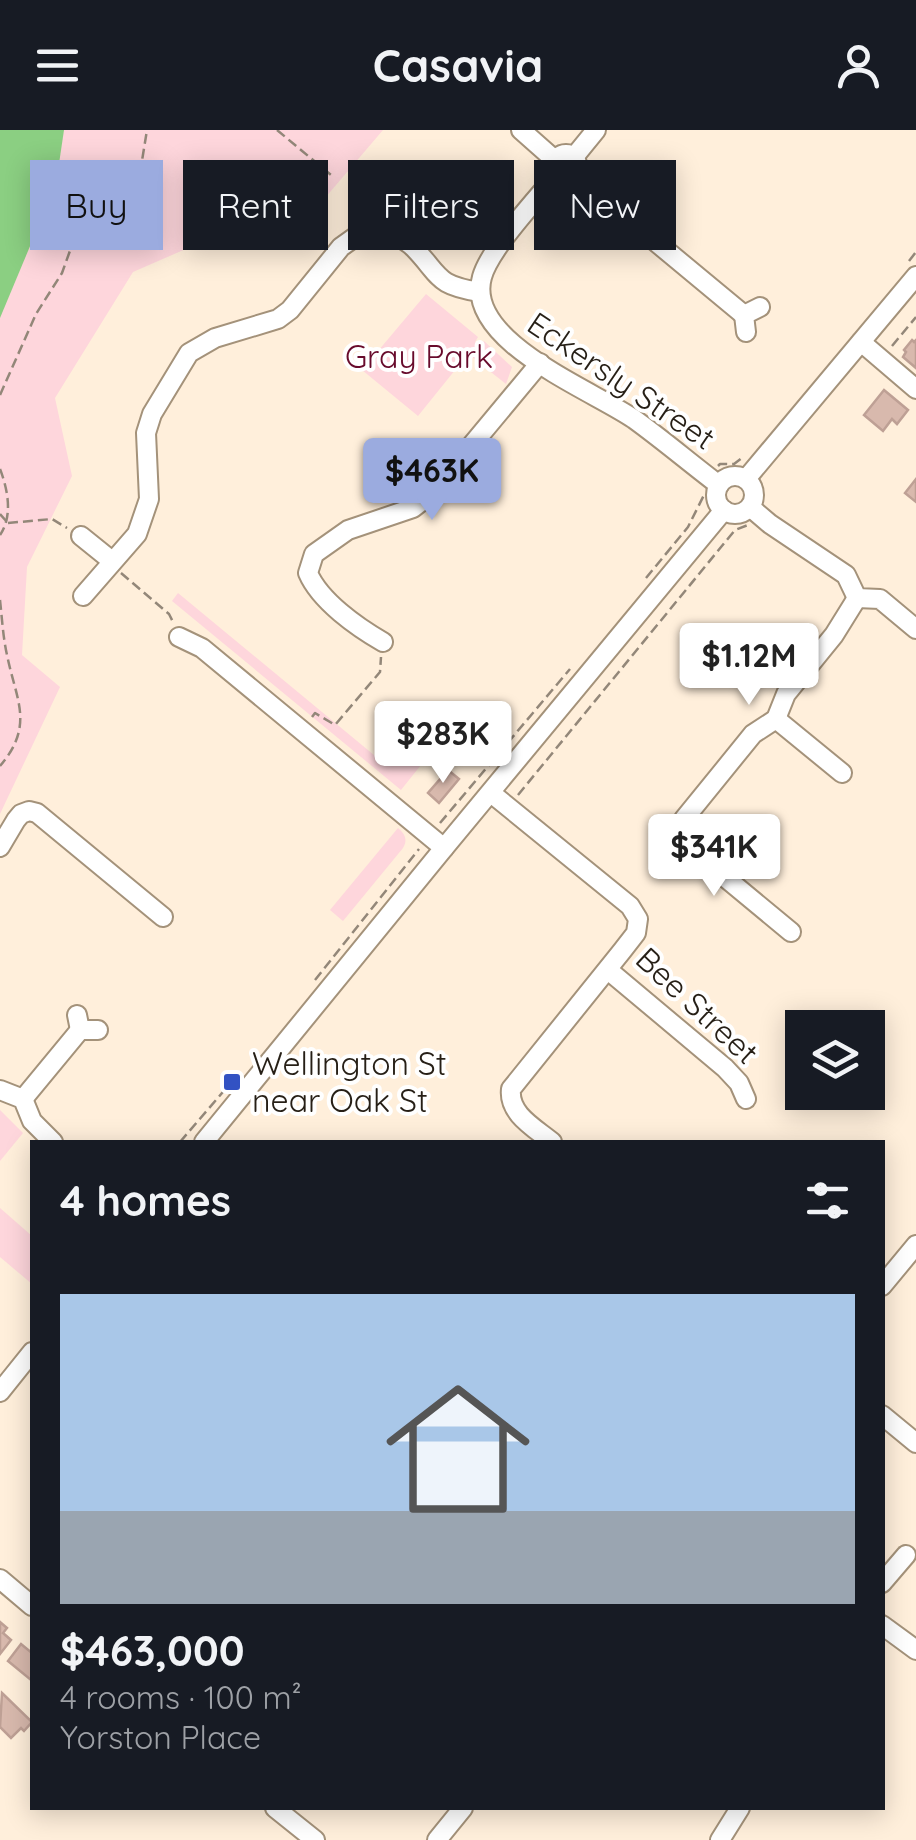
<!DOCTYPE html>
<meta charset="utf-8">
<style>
:root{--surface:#171b24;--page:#20242c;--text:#f1f3f6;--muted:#9ea1a6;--line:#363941;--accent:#9babdf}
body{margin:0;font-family:Quicksand,sans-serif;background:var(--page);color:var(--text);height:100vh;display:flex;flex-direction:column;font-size:38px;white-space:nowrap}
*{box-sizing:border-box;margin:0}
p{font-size:32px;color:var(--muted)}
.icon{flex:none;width:55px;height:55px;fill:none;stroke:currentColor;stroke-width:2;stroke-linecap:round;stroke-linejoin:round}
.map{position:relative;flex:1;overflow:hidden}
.drawer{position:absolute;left:30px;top:1010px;width:855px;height:670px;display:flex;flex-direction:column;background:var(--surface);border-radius:0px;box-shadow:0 5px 25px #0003}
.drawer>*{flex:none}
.guide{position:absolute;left:30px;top:30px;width:858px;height:90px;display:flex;gap:20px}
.tools{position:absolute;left:785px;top:880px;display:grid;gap:20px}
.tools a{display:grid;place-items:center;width:100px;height:100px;border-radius:0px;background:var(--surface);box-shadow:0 5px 25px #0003;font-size:50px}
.price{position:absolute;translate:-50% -85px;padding:0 22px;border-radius:10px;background:#fff;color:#222;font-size:32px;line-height:65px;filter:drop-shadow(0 2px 5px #0008)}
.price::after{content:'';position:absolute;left:50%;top:60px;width:30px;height:22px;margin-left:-15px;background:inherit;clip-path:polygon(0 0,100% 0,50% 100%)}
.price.on{background:var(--accent);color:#111}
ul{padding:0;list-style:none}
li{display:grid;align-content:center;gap:20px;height:530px;padding:0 30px}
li+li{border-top:2px solid var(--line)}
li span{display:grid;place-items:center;height:310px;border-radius:0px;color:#555}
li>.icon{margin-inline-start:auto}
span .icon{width:180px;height:180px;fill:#fffc;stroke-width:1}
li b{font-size:42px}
h2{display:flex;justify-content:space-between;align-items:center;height:120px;padding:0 30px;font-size:42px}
.tag{padding:0 35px;border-radius:0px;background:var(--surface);box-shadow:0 5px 25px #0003;font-size:35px;line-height:90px}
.tag.on{background:var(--accent);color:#111}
header{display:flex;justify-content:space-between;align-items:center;height:130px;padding:0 30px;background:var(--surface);font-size:45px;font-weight:800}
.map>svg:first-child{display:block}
.green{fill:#fed6dc}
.water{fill:#8bcf82}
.building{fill:#d8b9ad;stroke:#bea095;stroke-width:2.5}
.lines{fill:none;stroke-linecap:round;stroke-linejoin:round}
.minor-casing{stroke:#a4927a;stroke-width:22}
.path{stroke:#938779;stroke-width:2.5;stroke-dasharray:10 5;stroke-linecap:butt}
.minor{stroke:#fff;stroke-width:18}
.poi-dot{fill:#3252c3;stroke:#fff;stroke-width:4}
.labels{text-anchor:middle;stroke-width:8;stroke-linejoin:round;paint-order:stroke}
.park-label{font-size:32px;fill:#680b2c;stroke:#fff}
.street-label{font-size:32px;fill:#261f16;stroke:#fff}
.poi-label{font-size:32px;fill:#261f16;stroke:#fff;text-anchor:start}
</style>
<header><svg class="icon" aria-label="menu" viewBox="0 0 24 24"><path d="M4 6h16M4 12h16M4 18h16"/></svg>Casavia<svg class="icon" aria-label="person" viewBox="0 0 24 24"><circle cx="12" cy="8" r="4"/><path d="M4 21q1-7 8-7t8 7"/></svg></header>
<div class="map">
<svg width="916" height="1710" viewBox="0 0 916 1710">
<rect width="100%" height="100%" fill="#ffefdb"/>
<!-- green -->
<g class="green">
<polygon points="0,0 383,0 319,75 279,43 234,98 133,142 55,268 72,346 27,437 22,525 60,557 0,684"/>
<polygon points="426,164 478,207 475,212 479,215 484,211 512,237 506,254 468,224 418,286 362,240"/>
<polygon points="178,463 380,630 416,590 441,610 401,660 172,471"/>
<path d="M 398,698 C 405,704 408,710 403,718 L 343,791 L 330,780 Z"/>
<polygon points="0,980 23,1003 0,1031"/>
<polygon points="0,1078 32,1106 32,1154 0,1127"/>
</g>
<!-- water -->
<polygon class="water" points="0,0 64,0 56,54 0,188"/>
<!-- building -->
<g class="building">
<polygon points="912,210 914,212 916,210 916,238 903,227 906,222 904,220"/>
<polygon points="884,260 908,280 897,294 892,289 883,301 864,285"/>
<polygon points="916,349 916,372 905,363"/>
<polygon points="476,577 492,590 480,605 463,591"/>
<polygon points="448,640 459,649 439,673 428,663"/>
<polygon points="0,1492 7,1498 3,1503 11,1510 0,1524"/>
<polygon points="21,1514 32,1523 32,1547 31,1550 8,1531"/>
<polygon points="2,1563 32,1592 24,1601 21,1598 11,1608 0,1597"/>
</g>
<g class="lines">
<!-- minor casing -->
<g class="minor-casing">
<g id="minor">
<polyline points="521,0 556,31"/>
<circle cx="566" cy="35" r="11"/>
<polyline points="574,27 596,0"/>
<path d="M 558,43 C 538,68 490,118 482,147 C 464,211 592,260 634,289 C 663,310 690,333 719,355"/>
<polyline points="574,44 744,185"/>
<polyline points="746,202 744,185 760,177"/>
<polyline points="861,212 916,259"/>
<circle cx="735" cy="365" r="19"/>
<polyline points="746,349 916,146"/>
<polyline points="750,377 770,394 846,445 857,468 880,469 916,499"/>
<polyline points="81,406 112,431"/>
<path d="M 83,466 L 137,404 L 149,369 L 146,303 L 152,284 L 189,223 L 215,208 L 278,189 L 290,180 L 341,117 L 369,97 C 385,102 402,106 414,118 C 441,146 435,155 480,162"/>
<polyline points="179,507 202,518 444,718"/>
<path d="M 383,512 C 357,497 320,471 308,443 L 314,424 L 348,400 L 413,378 L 431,364 L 540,233"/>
<polyline points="776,589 842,643"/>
<path d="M 491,663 L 630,776 L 638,789 L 636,803 L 622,821 L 511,959 C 508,984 535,998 552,1012"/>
<polyline points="0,717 16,690 21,684 29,681 37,683 163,787"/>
<polyline points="791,802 686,715 680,703 684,689 753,604 776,589 786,564 834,505 857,468"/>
<polyline points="608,840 725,938 739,953 746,969"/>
<polyline points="77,885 80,900 98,900"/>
<polyline points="0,960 23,969 32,991 53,1012"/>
<polyline points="23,969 80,900"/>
<polyline points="204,1012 444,718 724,380"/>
<polyline points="882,1156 916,1115"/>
<polyline points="0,1262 32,1222"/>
<polyline points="882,1285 916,1313"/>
<polyline points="0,1449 32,1476"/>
<polyline points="882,1453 906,1425"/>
<polyline points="882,1495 916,1520"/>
<polyline points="275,1678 315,1710"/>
<polyline points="437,1710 463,1678"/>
<polyline points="720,1710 740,1678"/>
</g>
</g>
<!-- path -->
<g class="path">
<polyline points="277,0 331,45"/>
<polyline points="909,131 916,122"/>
<polyline points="892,216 916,187"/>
<polyline points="0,265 36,184 62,143 71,118 82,101 99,87 122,77 134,63 140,43 147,0"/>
<polyline points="718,336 720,334 734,334 742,328"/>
<path d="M 0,339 C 8,360 13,386 0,405"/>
<polyline points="0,384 7,392"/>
<polyline points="8,393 52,389 67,398"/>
<polyline points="121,443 169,484 173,492"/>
<polyline points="646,448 688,397 704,365"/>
<path d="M 0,470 C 2,488 3,507 7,525 C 16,570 35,595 0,636"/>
<polyline points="312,587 315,583 335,595 380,542 381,527"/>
<polyline points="518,665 735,400 748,395"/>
<polyline points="440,693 570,539"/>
<polyline points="315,850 419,719"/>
<polyline points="180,1012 234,949"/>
</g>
<!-- minor -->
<use href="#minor" class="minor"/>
</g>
<!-- markers -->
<rect class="poi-dot" x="222" y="942" width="20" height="20" rx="5"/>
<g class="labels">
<!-- park labels -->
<g class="park-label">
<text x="419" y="238">Gray Park</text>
</g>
<!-- street labels -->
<g class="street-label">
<text transform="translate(621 251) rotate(34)" y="11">Eckersly Street</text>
<text transform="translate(697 876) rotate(43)" y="11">Bee Street</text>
</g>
<!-- poi labels -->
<g class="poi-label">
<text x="252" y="945">Wellington St<tspan x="252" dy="37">near Oak St</tspan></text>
</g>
</g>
</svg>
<div class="tools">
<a><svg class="icon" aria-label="layers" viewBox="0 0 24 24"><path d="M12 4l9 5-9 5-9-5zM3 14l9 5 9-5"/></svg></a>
</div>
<b class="price on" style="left:432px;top:393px">$463K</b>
<b class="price" style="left:749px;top:578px">$1.12M</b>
<b class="price" style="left:443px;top:656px">$283K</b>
<b class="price" style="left:714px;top:769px">$341K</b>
<div class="guide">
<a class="tag on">Buy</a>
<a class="tag">Rent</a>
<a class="tag">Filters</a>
<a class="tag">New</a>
</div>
<section class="drawer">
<h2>4 homes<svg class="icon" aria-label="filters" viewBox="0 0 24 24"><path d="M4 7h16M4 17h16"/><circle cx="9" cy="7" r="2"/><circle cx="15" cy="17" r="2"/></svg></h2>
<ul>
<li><span style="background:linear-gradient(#a9c7e8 70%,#9aa5b1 0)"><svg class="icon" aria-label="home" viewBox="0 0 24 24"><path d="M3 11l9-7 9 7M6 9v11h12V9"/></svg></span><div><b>$463,000</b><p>4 rooms · 100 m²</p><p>Yorston Place</p></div></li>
</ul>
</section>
</div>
